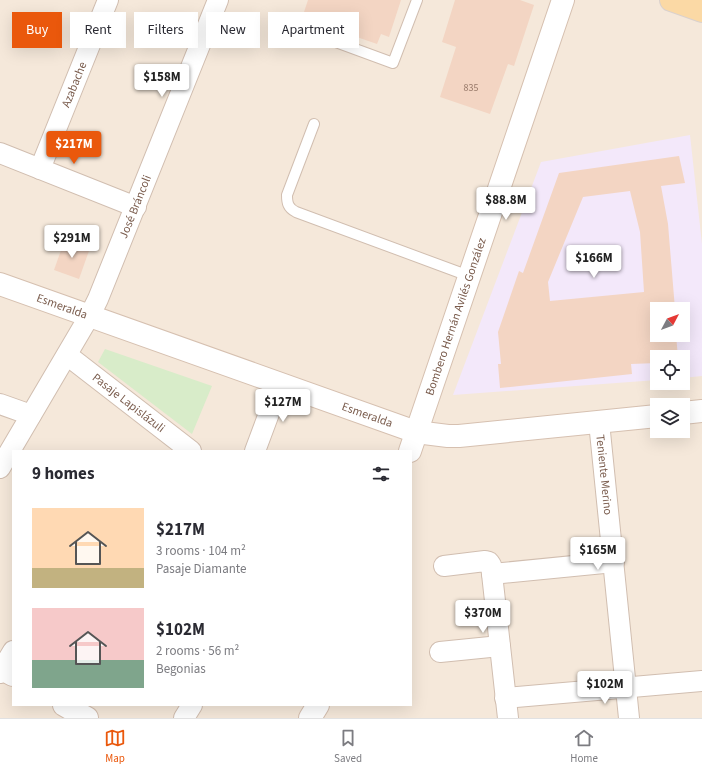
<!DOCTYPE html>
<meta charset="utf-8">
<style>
:root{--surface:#fff;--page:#f2f2f3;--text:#2b2b33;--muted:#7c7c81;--line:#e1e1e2;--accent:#ea580c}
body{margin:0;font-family:"Source Sans 3",sans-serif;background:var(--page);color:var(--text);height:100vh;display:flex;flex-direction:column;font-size:15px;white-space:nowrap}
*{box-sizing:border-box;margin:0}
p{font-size:13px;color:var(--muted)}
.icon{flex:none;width:22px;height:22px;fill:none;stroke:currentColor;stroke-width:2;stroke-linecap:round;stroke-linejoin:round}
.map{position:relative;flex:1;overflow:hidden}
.panel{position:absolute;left:12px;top:450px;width:400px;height:256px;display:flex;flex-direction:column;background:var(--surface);border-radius:0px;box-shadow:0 4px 16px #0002}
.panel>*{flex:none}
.guide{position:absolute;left:12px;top:12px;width:400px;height:36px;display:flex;gap:8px}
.needle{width:26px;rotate:49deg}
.controls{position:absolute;left:650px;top:302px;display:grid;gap:8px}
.controls a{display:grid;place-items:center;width:40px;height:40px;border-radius:0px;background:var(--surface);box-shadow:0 4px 16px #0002;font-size:20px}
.price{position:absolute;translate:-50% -34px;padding:0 9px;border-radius:4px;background:#fff;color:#222;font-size:13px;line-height:26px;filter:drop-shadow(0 1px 2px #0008)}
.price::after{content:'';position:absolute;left:50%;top:24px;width:12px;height:9px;margin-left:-6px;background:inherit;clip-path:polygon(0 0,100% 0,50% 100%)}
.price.active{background:var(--accent);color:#fff}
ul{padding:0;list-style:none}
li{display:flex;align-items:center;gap:12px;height:100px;padding:0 20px}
li span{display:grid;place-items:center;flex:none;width:112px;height:80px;border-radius:0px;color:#555}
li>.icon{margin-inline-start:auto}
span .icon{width:48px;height:48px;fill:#fffc;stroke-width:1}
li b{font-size:17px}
h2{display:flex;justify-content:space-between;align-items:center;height:48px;padding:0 20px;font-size:17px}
.chip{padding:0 14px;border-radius:0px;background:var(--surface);box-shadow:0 4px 16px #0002;font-size:14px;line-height:36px}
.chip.active{background:var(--accent);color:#fff}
.tab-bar{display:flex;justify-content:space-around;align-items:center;height:56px;border-top:1px solid var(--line);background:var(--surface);font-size:11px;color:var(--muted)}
.tab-bar a{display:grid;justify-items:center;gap:2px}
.tab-bar .active{color:var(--accent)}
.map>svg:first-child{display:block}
.residential{fill:#f5e8da;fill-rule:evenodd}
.education{fill:#f3e8fa;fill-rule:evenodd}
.green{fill:#d8ecc9}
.building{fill:#f3d5c3;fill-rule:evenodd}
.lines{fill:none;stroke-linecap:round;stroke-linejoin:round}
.lane-casing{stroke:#d1beb0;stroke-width:12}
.street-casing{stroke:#d1beb0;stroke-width:22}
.secondary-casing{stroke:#d6c0b0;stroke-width:24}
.primary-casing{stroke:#dad1cd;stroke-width:24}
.lane{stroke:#fff;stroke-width:10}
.street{stroke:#fff;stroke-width:20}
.secondary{stroke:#fff;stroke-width:22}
.primary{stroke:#fbd9a5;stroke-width:22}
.labels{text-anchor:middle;stroke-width:3;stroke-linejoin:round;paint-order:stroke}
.number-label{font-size:10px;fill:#987a6a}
.street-label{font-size:12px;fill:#7a5c4d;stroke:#fffaf3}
</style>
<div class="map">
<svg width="702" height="718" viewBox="0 0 702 718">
<rect width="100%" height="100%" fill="#fdf6ec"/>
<!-- residential -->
<path class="residential" d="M 0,0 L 702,0 L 702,718 L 0,718 ZM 657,309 L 683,309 L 683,335 L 657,335 ZM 657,357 L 683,357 L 683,383 L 657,383 ZM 657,405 L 683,405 L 683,431 L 657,431 ZM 13,451 L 411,451 L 411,705 L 13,705 Z"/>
<!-- education -->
<path class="education" d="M 690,135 L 702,244 L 702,376 L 683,378 L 683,357 L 657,357 L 657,380 L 453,395 L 541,162 ZM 657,309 L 683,309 L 683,335 L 657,335 Z"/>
<!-- green -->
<polygon class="green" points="105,349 212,386 192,434 98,362"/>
<!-- building -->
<g class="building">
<polygon points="308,0 401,0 389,37 381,34 377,44 302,18"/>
<polygon points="455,0 520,0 534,5 514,66 508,64 490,114 440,97 456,47 442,42"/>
<path d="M 679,156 L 685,183 L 661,186 L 668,224 L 675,309 L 657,309 L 657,335 L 676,335 L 678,357 L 657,357 L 657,363 L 631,364 L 632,374 L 500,388 L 498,364 L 501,364 L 498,332 L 519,271 L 523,273 L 559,173 ZM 630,191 L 640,232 L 644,292 L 550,301 L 548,282 L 583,197 Z"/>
<polygon points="65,239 90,248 79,279 54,270"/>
</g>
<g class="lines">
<!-- lane casing -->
<g class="lane-casing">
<g id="lane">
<polyline points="306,31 393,63 417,0"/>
<path d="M 314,124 L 287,195 C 287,203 288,208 296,212 L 469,276"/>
</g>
</g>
<!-- street casing -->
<g class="street-casing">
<g id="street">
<polyline points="0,153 136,207"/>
<path id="s1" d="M 40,169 L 108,0"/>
<path id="s2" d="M 67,355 L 191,451"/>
<polyline points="0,404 31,415"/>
<path id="s3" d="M 599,422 L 629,718"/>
<polyline points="255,451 280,384"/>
<path id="s4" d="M 0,468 L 90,315 L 98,299 L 218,0"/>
<polyline points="444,566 485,561 489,562 491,565 508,718"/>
<polyline points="492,574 614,562"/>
<polyline points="440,652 500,646"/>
<polyline points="0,673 13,651"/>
<polyline points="505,698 702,681"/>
<polyline points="184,718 192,705"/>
</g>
</g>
<!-- secondary casing -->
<g class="secondary-casing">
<g id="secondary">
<path id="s5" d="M 0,284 L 416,432 L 448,436 L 459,436 L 657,416"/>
<polyline points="683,413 702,411"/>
<path id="s6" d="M 410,451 L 563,0"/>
<polyline points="0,668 13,675"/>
<polyline points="64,705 87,718"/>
<polyline points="310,718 318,705"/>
</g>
</g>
<!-- primary casing -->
<g class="primary-casing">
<polyline id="primary" points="671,0 702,11"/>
</g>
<!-- lane -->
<use href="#lane" class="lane"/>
<!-- street -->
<use href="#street" class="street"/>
<!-- secondary -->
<use href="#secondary" class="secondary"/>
<!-- primary -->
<use href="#primary" class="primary"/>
</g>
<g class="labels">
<!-- number labels -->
<g class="number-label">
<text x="471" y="91">835</text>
</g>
<!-- street labels -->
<g class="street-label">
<text dy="4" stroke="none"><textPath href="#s1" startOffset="91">Azabache</textPath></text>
<text dy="4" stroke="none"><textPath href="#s4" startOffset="295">José Bráncoli</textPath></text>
<text dy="4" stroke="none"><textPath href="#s5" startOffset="66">Esmeralda</textPath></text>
<text dy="4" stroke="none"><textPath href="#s6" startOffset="142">Bombero Hernán Avilés González</textPath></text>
<text dy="4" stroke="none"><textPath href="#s2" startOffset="78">Pasaje Lapislázuli</textPath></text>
<text dy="4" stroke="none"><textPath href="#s5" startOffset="390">Esmeralda</textPath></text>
<text dy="4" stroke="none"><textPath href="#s3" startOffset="53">Teniente Merino</textPath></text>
</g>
</g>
</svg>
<div class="controls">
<a><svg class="needle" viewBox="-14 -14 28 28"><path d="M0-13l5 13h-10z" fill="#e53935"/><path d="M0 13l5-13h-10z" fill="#7c7c81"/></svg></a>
<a><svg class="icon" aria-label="locate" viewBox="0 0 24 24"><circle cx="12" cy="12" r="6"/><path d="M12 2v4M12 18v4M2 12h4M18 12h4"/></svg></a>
<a><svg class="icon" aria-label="layers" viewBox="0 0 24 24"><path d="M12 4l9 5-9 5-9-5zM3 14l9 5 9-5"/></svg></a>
</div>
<b class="price" style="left:162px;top:98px">$158M</b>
<b class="price active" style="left:74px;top:165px">$217M</b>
<b class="price" style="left:506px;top:221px">$88.8M</b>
<b class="price" style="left:72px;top:259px">$291M</b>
<b class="price" style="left:594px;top:279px">$166M</b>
<b class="price" style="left:283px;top:423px">$127M</b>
<b class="price" style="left:598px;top:571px">$165M</b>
<b class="price" style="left:483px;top:634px">$370M</b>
<b class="price" style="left:605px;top:705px">$102M</b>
<div class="guide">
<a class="chip active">Buy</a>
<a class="chip">Rent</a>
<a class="chip">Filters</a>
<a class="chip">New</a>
<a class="chip">Apartment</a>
</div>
<section class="panel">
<h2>9 homes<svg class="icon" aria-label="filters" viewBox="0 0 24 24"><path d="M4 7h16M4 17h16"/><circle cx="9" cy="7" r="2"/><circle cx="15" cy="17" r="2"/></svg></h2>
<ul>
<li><span style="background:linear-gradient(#ffd9b3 75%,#c2b280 0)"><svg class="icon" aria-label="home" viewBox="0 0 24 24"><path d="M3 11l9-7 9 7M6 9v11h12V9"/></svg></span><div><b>$217M</b><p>3 rooms · 104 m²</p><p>Pasaje Diamante</p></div></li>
<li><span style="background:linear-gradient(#f6c9c9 65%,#7fa58c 0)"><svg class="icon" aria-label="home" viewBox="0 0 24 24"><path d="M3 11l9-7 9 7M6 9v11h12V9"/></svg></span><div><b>$102M</b><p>2 rooms · 56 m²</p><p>Begonias</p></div></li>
</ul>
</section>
</div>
<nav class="tab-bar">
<a class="active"><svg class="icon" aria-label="map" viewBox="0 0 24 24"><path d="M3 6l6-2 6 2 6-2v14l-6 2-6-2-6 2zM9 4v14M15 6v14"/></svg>Map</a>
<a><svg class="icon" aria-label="saved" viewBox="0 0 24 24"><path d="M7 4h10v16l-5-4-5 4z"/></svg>Saved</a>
<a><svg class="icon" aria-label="home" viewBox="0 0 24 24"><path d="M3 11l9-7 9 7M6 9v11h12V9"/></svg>Home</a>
</nav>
